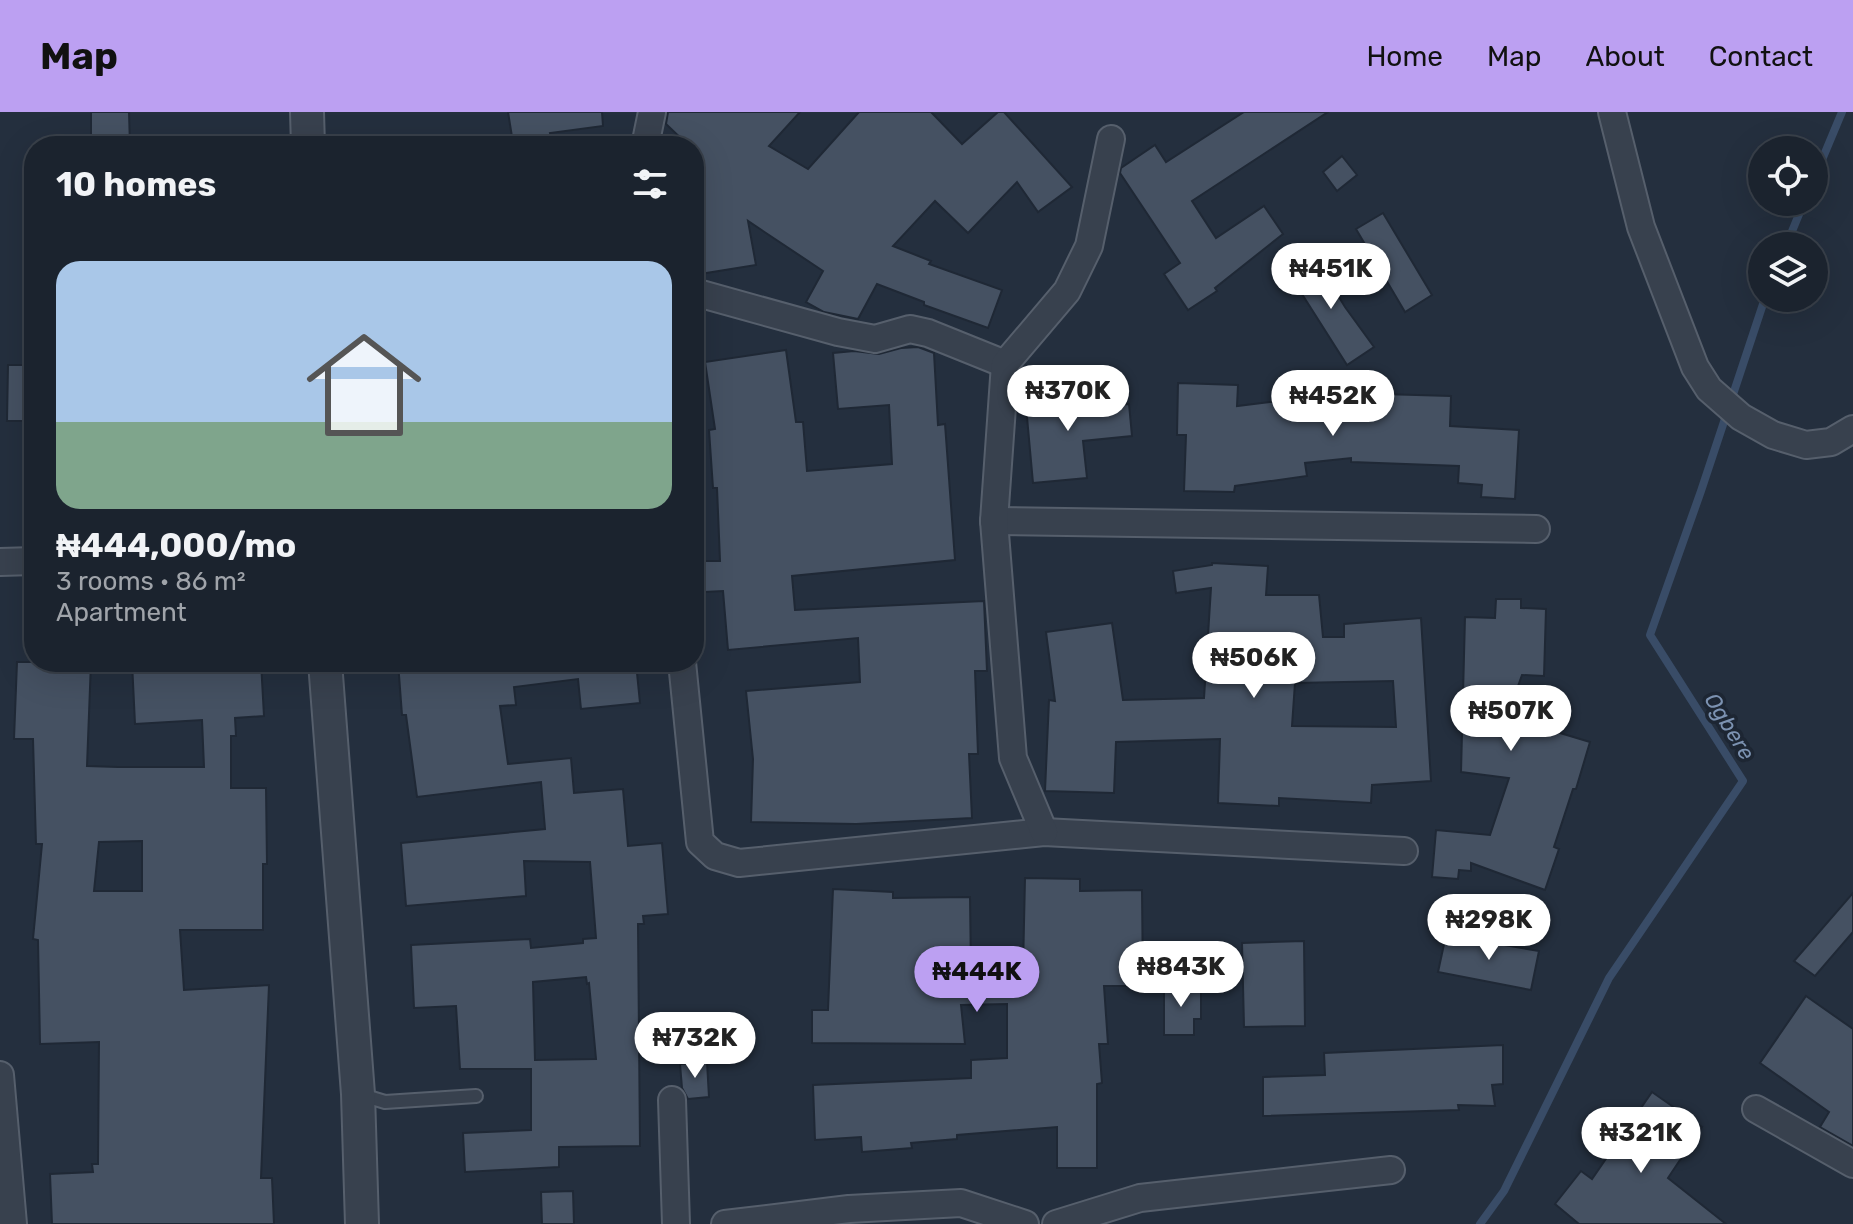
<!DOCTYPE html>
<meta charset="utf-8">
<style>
:root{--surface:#1b232e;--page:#242b36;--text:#f1f3f6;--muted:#a0a4aa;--line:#39404a;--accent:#bca0f2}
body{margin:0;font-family:Rubik,sans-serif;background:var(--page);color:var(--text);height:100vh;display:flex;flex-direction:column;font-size:30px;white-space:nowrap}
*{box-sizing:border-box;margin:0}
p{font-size:26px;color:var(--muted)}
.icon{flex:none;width:44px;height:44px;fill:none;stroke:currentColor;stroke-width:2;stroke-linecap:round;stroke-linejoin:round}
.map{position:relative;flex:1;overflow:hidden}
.details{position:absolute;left:24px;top:24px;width:680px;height:536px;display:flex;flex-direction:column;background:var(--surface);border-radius:32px;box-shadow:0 8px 32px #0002,0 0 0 2px var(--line)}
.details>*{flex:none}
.tools{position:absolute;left:1748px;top:24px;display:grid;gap:16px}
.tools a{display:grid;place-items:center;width:80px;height:80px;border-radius:50%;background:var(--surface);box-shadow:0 8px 32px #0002,0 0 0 2px var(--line);font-size:40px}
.price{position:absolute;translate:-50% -68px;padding:0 18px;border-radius:28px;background:#fff;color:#222;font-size:26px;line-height:52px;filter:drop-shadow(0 2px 4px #0008)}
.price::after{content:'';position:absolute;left:50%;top:48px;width:24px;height:18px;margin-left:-12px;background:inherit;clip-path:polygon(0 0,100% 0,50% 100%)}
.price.on{background:var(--accent);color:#111}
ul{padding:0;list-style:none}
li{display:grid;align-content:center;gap:16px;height:424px;padding:0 32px}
li span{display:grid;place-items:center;height:248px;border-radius:24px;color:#555}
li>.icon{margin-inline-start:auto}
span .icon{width:144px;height:144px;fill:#fffc;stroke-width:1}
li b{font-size:34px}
h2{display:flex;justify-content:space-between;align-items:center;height:96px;padding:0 32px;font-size:34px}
header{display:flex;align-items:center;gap:48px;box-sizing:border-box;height:112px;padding:0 40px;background:var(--accent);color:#111}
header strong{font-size:38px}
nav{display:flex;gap:44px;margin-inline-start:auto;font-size:28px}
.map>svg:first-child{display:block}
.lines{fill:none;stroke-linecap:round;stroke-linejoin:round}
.stream{stroke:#394c67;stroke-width:8}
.building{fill:#455162;stroke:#1f2835;stroke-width:2;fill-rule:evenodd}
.service-casing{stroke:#565f6c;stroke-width:16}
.minor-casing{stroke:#565f6c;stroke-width:30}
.tertiary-casing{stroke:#565f6c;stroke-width:36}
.service{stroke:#38414e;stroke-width:12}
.minor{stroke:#38414e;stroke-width:26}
.tertiary{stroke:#38414e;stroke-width:32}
.labels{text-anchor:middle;stroke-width:7;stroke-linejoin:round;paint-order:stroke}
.water-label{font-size:22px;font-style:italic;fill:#7c92b1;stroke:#1d2633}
</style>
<header>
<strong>Map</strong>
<nav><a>Home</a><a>Map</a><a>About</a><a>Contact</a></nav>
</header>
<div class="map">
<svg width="1853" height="1112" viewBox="0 0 1853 1112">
<rect width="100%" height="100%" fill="#242f3e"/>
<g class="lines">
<!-- stream -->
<g class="stream">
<polyline points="1814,67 1842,0"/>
<polyline points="1786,134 1804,90"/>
<polyline points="1480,1112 1504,1079 1609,866 1743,669 1650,523 1701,379 1765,186"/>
</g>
</g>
<!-- building -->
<g class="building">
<polygon points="91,0 129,0 130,34 91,34"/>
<polygon points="508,0 602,0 603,14 550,21 551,25 513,31"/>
<polygon points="668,0 800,0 769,34 808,57 859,0 931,0 962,32 998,0 1004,0 1072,75 1038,100 1017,70 968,121 935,89 893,134 931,149 929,152 1002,178 988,216 924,193 924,190 877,172 858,207 824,200 806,190 823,159 748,109 756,153 700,162 694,123 694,34 689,34 666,12"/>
<polygon points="1244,0 1328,0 1192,89 1216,126 1264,94 1283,122 1215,176 1217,179 1188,198 1164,162 1180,151 1120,61 1121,56 1155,33 1166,50"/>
<polygon points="1342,44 1357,63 1337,79 1323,60"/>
<polygon points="1383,101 1432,183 1405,200 1356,117"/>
<polygon points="1314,144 1345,195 1374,235 1347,253 1288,160"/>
<polygon points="918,235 934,241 938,313 945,312 955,448 792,464 795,498 984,489 987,559 975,559 978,642 969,642 972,706 856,712 751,710 753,647 746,579 860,570 858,526 728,538 723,479 704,480 702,449 720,449 717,376 713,376 709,318 715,317 705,250 786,238 796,310 803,310 807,359 892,352 889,293 838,297 833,241 854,239 879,242 901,236"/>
<polygon points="8,253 34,253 34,309 7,309"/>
<polygon points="1178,271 1238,273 1237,294 1347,281 1451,284 1450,314 1519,318 1515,387 1481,385 1482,373 1458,371 1459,354 1351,350 1351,346 1305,351 1307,364 1235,374 1234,380 1184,379 1186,323 1177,323"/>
<polygon points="1079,278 1081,297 1129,292 1132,324 1083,329 1087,366 1033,371 1025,283"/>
<path d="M 1212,451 L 1268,454 L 1266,483 L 1319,483 L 1323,525 L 1344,525 L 1344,512 L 1421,506 L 1431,669 L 1372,673 L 1371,691 L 1279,686 L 1279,694 L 1218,691 L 1220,627 L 1116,630 L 1114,681 L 1045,679 L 1049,588 L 1055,589 L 1046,520 L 1112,511 L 1123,588 L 1204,586 L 1211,476 L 1176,481 L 1173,459 L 1212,453 ZM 1393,569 L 1396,615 L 1292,614 L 1295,571 Z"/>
<polygon points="1496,487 1521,487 1521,496 1546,497 1544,564 1522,563 1507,605 1590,630 1576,677 1573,677 1554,735 1559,737 1545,778 1471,751 1471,759 1459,758 1458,767 1432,765 1436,718 1490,723 1509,666 1461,660 1465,505 1495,506"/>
<path d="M 17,550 L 91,550 L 87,654 L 118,655 L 204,655 L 202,608 L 135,612 L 132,550 L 261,550 L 264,604 L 235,606 L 236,624 L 231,624 L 231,676 L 266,676 L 267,752 L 263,752 L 263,818 L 180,818 L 184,878 L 269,873 L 261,1066 L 272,1066 L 274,1112 L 52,1112 L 50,1062 L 93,1060 L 92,1052 L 98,1052 L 99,930 L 40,932 L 38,828 L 33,827 L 42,732 L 36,732 L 33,627 L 14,627 ZM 142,729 L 142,779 L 94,779 L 99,730 Z"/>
<path d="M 398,550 L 602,550 L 602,554 L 636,551 L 640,591 L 581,597 L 578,567 L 514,575 L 516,593 L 500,594 L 508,652 L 571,646 L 574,681 L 623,677 L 628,734 L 662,731 L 668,802 L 643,804 L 644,812 L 638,812 L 640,1034 L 559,1035 L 559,1055 L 465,1060 L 463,1021 L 531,1018 L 531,957 L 460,957 L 456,894 L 414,896 L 411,833 L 530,827 L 531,836 L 583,831 L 583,827 L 596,826 L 590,750 L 524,749 L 526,784 L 406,794 L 401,731 L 545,717 L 541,670 L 417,685 L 406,603 L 402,603 ZM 586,865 L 587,872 L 589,871 L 596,947 L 535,948 L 533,870 Z"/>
<polygon points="1025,766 1080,767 1080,779 1142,778 1143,874 1104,874 1108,932 1099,932 1102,971 1097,972 1097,1056 1057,1056 1057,1015 957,1023 957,1027 911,1031 912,1036 862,1040 861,1025 815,1028 813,973 971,966 971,948 1007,946 1007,892 961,893 965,932 812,931 812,898 828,898 833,777 893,780 893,786 970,785 971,858 1023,857"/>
<polygon points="1853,781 1853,820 1815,864 1794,849"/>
<polygon points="1446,823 1539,839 1531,878 1438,860"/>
<polygon points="1304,829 1305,914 1244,915 1242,831"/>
<polygon points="1164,873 1194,873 1194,877 1201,877 1201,907 1194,907 1194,923 1164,923"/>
<polygon points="1806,884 1853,917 1853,1034 1820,1015 1829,1000 1760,951"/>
<polygon points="1503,933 1503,972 1492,973 1495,994 1458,993 1459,998 1263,1004 1263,965 1325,963 1324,941"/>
<polygon points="707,950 709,985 688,987 682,976 680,952"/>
<polygon points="1652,980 1702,1015 1668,1066 1726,1112 1579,1112 1555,1092 1581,1059 1592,1067"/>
<polygon points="573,1079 574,1112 542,1112 541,1080"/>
</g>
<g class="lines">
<!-- service casing -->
<g class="service-casing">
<polyline id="service" points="362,983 385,990 476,984"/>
</g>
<!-- minor casing -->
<g class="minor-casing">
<g id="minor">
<polyline points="1612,0 1641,115 1695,255 1709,277 1741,305 1773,323 1806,333 1831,330 1853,317"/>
<polyline points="645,34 652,0"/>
<polyline points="694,180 838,220 875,227 910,217 928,221 1005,252"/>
<polyline points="994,409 1536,417"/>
<polyline points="0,450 34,449"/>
<polyline points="682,550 700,730 715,744 739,751 1044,720 1404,739"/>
<polyline points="1044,720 1013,646 994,409 1005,252 1067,179 1089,134 1111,27"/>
<polyline points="0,963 13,1112"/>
<polyline points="672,988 676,1112"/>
<polyline points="1756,997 1853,1052"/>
<polyline points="725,1112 849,1097 961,1091 1025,1112"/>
<polyline points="1056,1112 1140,1086 1391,1058"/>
</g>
</g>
<!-- tertiary casing -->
<g class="tertiary-casing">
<g id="tertiary">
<polyline points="307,0 308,34"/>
<polyline points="325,550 358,982 362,1112"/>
</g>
</g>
<!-- service -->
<use href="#service" class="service"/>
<!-- minor -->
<use href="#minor" class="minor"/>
<!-- tertiary -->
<use href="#tertiary" class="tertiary"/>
</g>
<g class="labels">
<!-- water labels -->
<g class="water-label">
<text transform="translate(1730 614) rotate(58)" y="8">Ogbere</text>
</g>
</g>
</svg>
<div class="tools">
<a><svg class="icon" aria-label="locate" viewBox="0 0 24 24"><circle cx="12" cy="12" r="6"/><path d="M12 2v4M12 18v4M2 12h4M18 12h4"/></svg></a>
<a><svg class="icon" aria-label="layers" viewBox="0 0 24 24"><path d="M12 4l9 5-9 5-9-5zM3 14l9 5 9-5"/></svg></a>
</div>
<b class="price" style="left:1331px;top:199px">₦451K</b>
<b class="price" style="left:1068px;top:321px">₦370K</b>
<b class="price" style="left:1333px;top:326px">₦452K</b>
<b class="price" style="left:1254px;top:588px">₦506K</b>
<b class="price" style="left:1511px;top:641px">₦507K</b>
<b class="price" style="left:1489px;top:850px">₦298K</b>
<b class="price" style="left:1181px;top:897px">₦843K</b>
<b class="price on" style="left:977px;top:902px">₦444K</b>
<b class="price" style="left:695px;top:968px">₦732K</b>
<b class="price" style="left:1641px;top:1063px">₦321K</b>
<section class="details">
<h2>10 homes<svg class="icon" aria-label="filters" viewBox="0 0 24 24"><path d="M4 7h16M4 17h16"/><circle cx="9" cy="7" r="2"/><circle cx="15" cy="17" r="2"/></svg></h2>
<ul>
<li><span style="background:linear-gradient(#a9c7e8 65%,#7fa58c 0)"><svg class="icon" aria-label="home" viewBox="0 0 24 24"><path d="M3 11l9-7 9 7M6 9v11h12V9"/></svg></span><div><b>₦444,000/mo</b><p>3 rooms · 86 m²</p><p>Apartment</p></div></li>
</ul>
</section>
</div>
